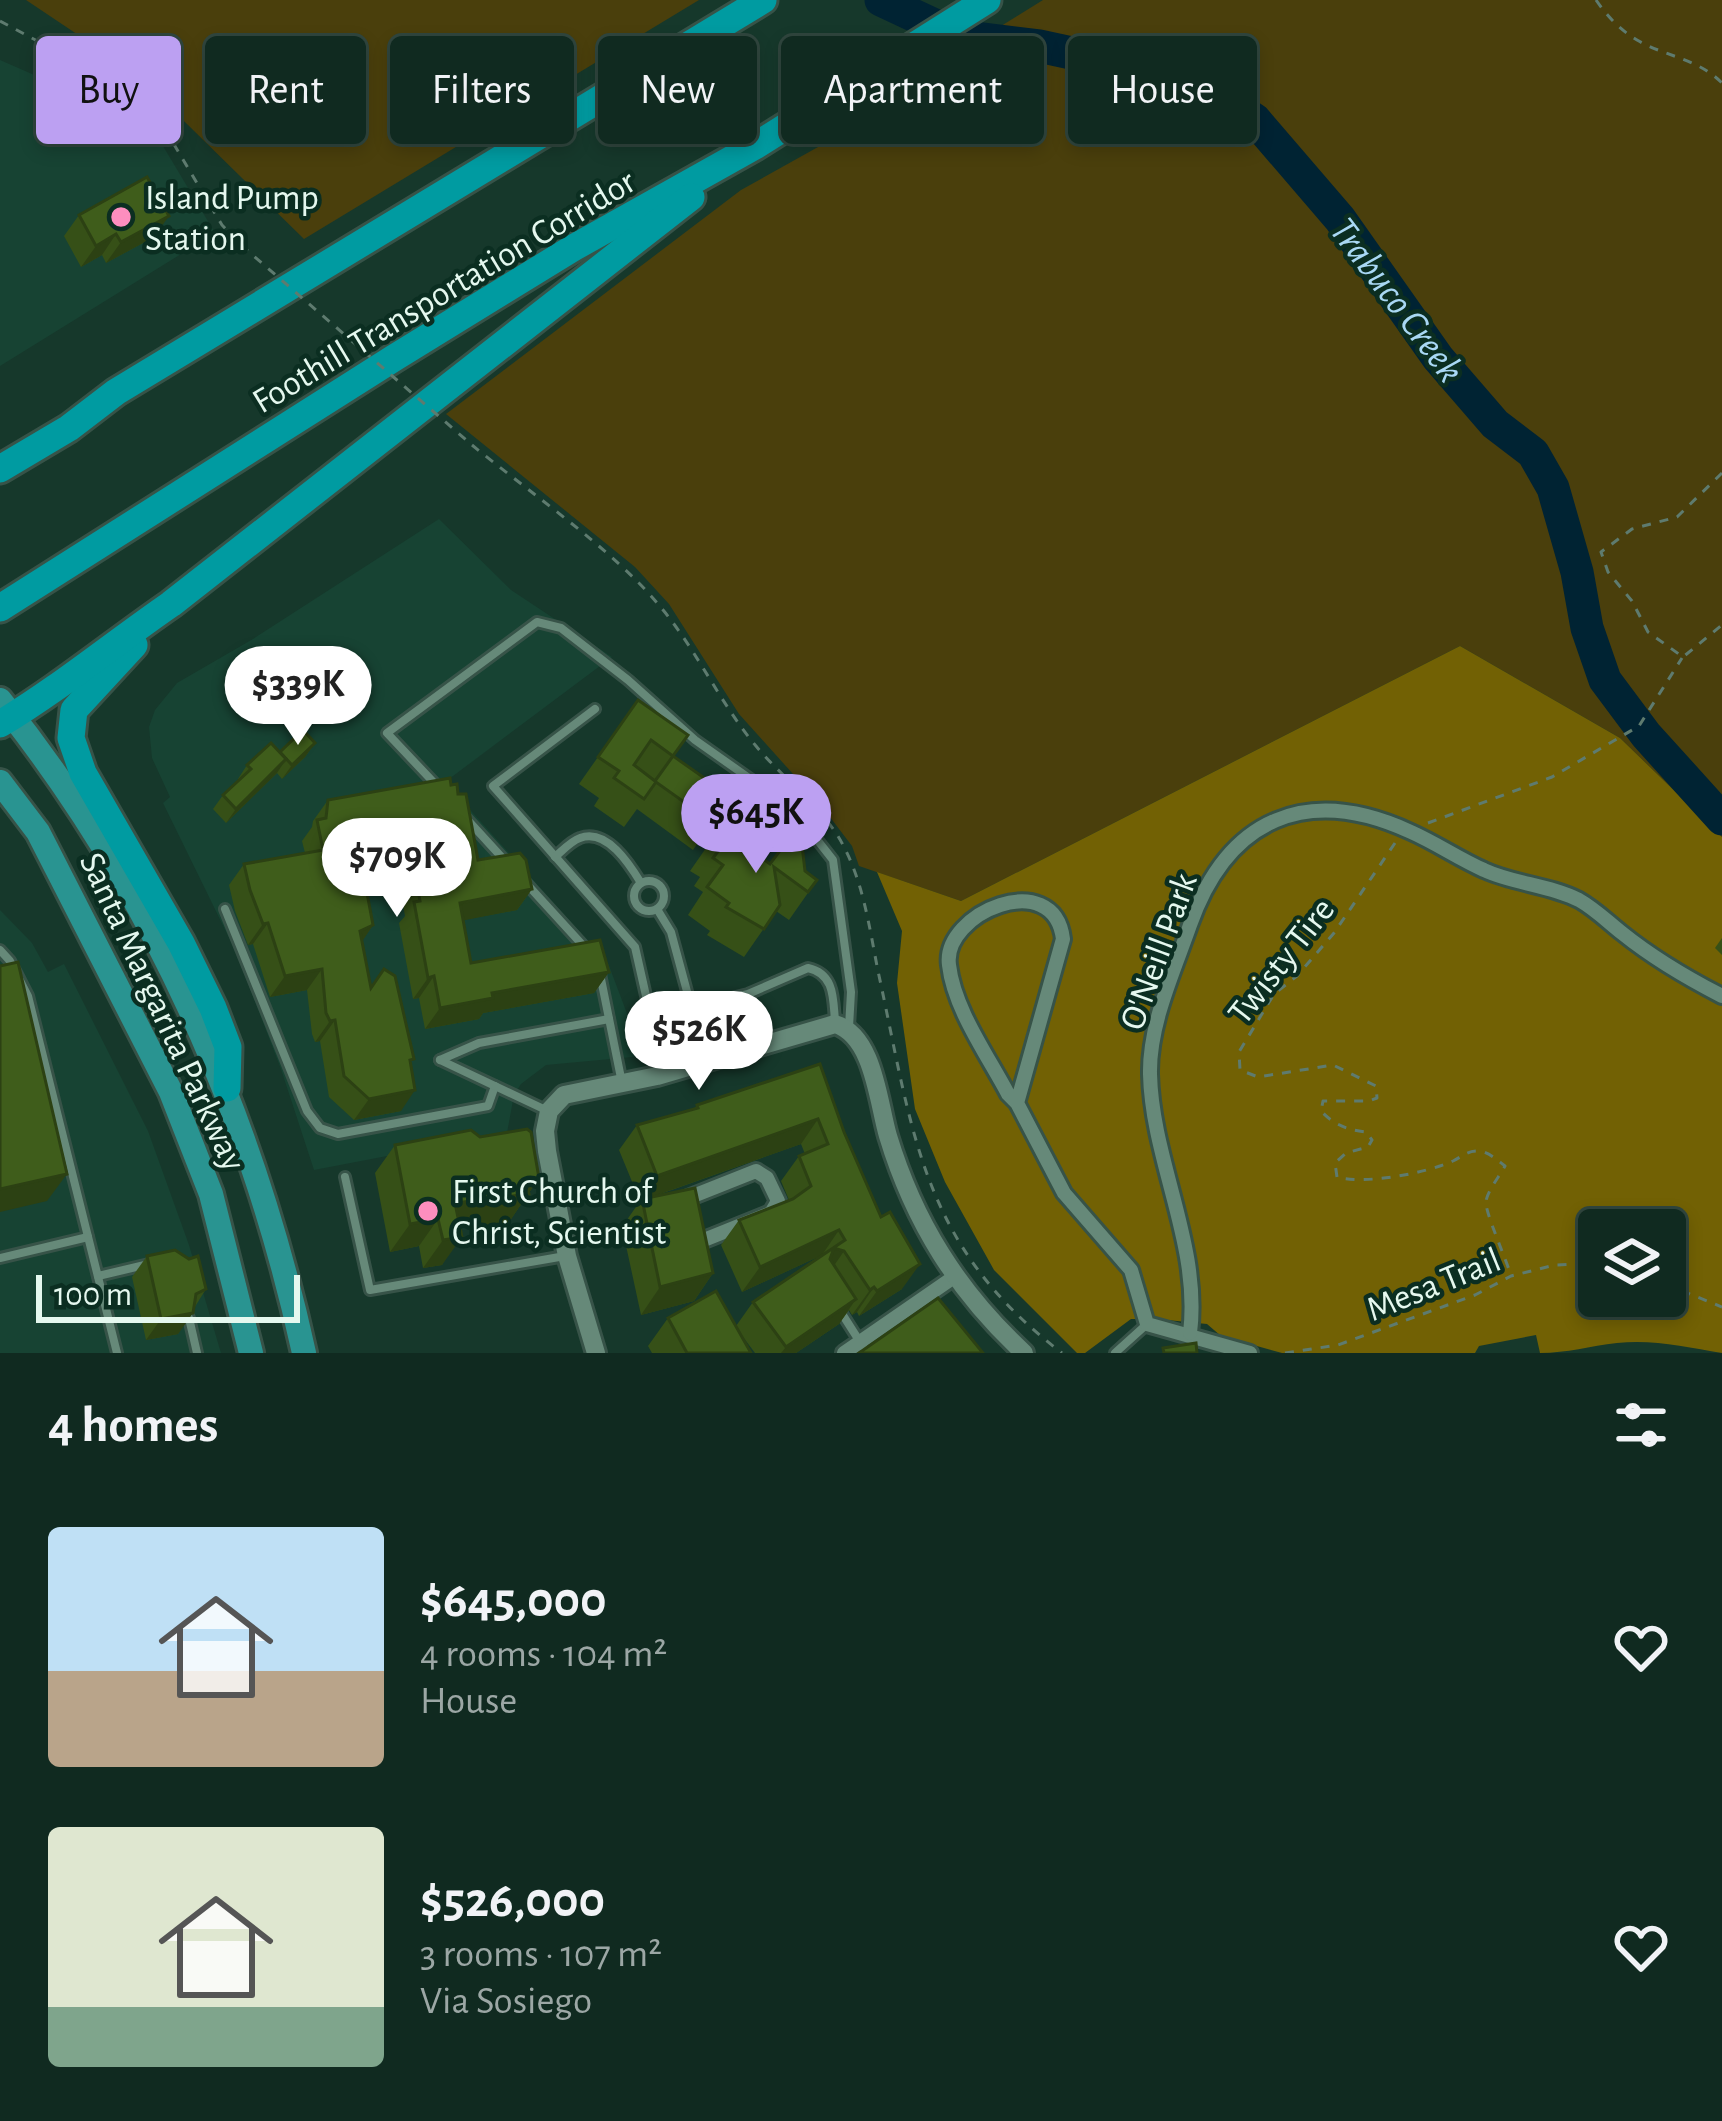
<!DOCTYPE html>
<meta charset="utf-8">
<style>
:root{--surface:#102a20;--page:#1e362d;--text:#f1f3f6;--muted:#9ca7a5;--line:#30463e;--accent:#bca0f2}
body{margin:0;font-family:"Alegreya Sans",sans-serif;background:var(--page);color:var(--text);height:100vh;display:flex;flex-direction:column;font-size:45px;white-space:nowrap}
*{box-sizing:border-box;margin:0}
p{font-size:39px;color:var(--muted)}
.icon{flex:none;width:66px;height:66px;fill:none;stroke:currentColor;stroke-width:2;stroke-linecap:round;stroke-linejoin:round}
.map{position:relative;height:1353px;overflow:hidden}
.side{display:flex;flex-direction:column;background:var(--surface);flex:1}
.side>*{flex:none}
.banner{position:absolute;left:36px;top:36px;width:1650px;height:108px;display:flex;gap:24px}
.fabs{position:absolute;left:1578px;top:1209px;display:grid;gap:24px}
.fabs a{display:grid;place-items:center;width:108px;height:108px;border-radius:12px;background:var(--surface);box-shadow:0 6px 18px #0003,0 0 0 3px var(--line);font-size:60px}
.scale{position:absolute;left:36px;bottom:30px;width:264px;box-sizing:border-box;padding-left:12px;border:6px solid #e5f8ef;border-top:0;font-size:33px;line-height:42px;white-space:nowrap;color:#e5f8ef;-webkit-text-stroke:9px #0b2e21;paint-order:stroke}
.price{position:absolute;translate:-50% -102px;padding:0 27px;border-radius:42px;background:#fff;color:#222;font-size:39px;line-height:78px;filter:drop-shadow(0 3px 6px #0008)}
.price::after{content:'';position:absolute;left:50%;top:72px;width:36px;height:27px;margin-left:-18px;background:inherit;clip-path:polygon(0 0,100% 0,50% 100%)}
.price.on{background:var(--accent);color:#111}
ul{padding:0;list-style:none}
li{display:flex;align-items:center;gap:36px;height:300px;padding:0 48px}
li span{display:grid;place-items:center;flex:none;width:336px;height:240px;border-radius:12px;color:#555}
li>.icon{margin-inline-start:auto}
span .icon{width:144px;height:144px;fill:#fffc;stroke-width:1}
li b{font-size:51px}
h2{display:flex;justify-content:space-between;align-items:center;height:144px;padding:0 48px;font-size:51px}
.chip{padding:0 42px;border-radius:12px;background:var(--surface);box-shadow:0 6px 18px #0003,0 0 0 3px var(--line);font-size:42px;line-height:108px}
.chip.on{background:var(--accent);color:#111}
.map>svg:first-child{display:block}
.built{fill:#174333}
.green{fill:#4a3f0c}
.forest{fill:#726104;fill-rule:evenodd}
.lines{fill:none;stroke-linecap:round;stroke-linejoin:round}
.river{stroke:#002333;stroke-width:33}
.service-casing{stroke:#375348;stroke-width:14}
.minor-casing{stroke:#375348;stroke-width:20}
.tertiary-casing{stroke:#375348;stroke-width:24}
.primary-casing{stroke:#375348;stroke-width:30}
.motorway-casing{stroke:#375348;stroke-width:33}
.path{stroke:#5e7b6f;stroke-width:3;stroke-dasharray:9 9;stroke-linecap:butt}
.service{stroke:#668979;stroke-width:8}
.minor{stroke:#668979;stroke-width:14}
.tertiary{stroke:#668979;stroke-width:18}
.primary{stroke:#299491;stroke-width:24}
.motorway{stroke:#009ba1;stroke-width:27}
.path-bridge{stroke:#5e7b6f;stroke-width:3;stroke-dasharray:9 9;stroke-linecap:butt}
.wall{fill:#365017}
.shaded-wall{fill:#2c4113}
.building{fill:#3f5d1b;stroke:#2c4113;stroke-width:3;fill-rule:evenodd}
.poi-dot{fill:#fd8ebe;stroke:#0b2e21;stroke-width:4.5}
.labels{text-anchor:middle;stroke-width:9;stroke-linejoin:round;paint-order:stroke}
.poi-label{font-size:36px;fill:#e5f8ef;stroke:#0b2e21;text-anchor:start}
.street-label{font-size:36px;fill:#e5f8ef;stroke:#0b2e21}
.water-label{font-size:39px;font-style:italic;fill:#a9d8f4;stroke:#0b2e21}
</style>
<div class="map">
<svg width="1722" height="1353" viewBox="0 0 1722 1353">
<rect width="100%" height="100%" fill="#16382b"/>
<!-- built -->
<g class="built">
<polygon points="0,60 151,126 215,233 0,366"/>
<polygon points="439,519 511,590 612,657 445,782 608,963 643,1056 546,1065 521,1084 514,1095 507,1133 314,1170 281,1069 235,950 163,803 170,797 152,758 149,727 155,710 177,683 253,639"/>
<polygon points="0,910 32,943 48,972 64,964 148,1131 189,1245 221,1353 0,1353"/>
</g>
<!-- green -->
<g class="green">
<polygon points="26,0 699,0 304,239 135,73"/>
<polygon points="1043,0 1722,0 1722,837 1620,738 1460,646 961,901 859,866 852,846 820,804 739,714 669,604 635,567 446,414 741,190 836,137 909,83"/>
</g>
<!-- forest -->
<path class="forest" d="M 1460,646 L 1620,738 L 1722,837 L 1722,1353 C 1687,1347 1652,1339 1617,1343 C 1590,1346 1567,1353 1540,1353 L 1536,1335 L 1479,1346 L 1475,1353 L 1282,1353 L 1221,1336 L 1207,1324 L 1157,1319 L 1131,1319 L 1085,1353 L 1077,1353 L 994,1270 L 945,1182 L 915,1109 L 897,983 L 902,931 L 877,872 L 961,901 ZM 1599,1230 L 1665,1230 L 1665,1296 L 1599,1296 Z"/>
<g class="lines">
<!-- river -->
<polyline class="river" points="881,0 958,36 1039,46 1196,80 1255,120 1340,219 1438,358 1495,424 1533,453 1553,488 1577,572 1587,628 1605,680 1646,735 1722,819"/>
<!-- service casing -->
<g class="service-casing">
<g id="service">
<path d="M 595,709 L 493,786 L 635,947 L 651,1018 L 748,994 L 808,968 C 835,974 833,999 835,1021"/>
<polyline points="438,787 387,733 537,622 561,628 628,680 695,740 793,809 833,860 851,992 849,1027"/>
<polyline points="464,816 507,863"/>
<path d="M 555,857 C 562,851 571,841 580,838 C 607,828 630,865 641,883"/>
<circle cx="649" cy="896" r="15"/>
<polyline points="525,882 588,951"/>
<polyline points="225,909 307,1111 320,1128 338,1134 488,1106 495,1086"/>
<polyline points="657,909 671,932 706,1062"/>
<polyline points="0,950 10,961 28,996 117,1353"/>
<polyline points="600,974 622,1083"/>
<polyline points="440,1060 479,1043 609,1019"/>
<polyline points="440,1060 548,1111"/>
<polyline points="345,1177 370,1290 565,1256"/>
<polyline points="0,1258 88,1237"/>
<polyline points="98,1276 149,1264"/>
<polyline points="839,1309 867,1353"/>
<polyline points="189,1318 197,1353"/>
<polyline points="1115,1353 1146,1325"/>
</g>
</g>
<!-- minor casing -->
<g class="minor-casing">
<g id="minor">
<path d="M 1017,1103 L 1063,939 C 1054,866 942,913 949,965 C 954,1009 988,1056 1008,1094 L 1017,1103 L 1064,1193 L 1131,1270 L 1147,1324 L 1250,1353"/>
<polyline points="683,1200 756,1171 767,1178 778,1201 771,1213 694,1244"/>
<path d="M 1190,1333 C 1201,1245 1152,1161 1150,1074 C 1149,1024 1174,971 1190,925 C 1228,818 1307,784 1411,832 C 1436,843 1459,859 1484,870 C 1514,884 1550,885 1579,900 C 1595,909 1608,922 1622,933 C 1653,958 1687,978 1722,996"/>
<polyline points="844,1353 954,1277"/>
</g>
</g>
<!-- tertiary casing -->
<g class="tertiary-casing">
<path id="tertiary" d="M 596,1353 L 567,1256 L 547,1151 L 545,1131 L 549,1111 L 564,1095 L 657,1076 L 835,1024 C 874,1036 878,1102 888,1136 C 914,1222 958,1292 1024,1353"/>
</g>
<!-- primary casing -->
<g class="primary-casing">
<g id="primary">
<path d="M 0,700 C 153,891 252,1115 304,1353"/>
<polyline points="0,782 38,832 171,1092 211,1194 251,1353"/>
</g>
</g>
<!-- motorway casing -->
<g class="motorway-casing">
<g id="motorway">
<polyline points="0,469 69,428 116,392 763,0"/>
<polyline points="0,608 394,358 573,248 755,146 987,0"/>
<polyline points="134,645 74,710 71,738 83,773 181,943 213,1008 228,1047 227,1088"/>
<path d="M 0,724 C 60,688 113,644 171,604 L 691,197"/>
</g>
</g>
<!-- path -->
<g class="path">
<path d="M 1596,0 C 1607,16 1620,30 1637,40 C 1666,57 1697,58 1722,83"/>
<polyline points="0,21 114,82 146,108 163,126 222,225 241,245"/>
<path d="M 472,445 C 529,492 612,549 658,604 C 696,648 719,702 756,746 C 784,780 826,809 845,849 C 864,886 870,931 878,971 C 913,1131 920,1245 1062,1353"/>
<polyline points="1722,473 1677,517 1632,529 1601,552 1608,572 1632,601 1648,632 1683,657 1722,625"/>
<polyline points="1428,823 1552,777 1639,726 1682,658"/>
<path d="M 1395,843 L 1334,933 L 1297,976 L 1274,994 L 1239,1052 L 1240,1070 L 1258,1077 L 1333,1065 L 1376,1086 L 1377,1098 L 1369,1101 L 1323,1101 L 1321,1111 C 1334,1125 1348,1130 1366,1132 L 1372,1140 L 1368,1147 L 1346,1153 L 1335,1163 L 1337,1177 C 1364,1185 1427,1173 1453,1161 C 1463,1156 1468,1150 1480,1151 C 1490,1153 1497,1160 1505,1166 C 1499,1177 1488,1190 1486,1201 C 1484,1210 1507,1261 1511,1276"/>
<polyline points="1665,1284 1722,1307"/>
<polyline points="1285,1353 1338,1345 1475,1295 1511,1276 1555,1265 1599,1263"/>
</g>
<!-- service -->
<use href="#service" class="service"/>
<!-- minor -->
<use href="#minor" class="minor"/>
<!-- tertiary -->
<use href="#tertiary" class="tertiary"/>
<!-- primary -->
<use href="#primary" class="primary"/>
<!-- motorway -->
<use href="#motorway" class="motorway"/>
<!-- path-bridge -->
<polyline class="path-bridge" points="241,245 472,445"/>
</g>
<!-- wall -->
<g class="wall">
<polygon points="79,215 154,237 106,263 102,255 81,267 64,236"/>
<polygon points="638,700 673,756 730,796 693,850 637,809 624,827 594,806 599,798 579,784"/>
<polygon points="315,743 305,757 282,779 277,773 226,823 213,809 223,795 239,780 238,779 247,765 279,752"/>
<polygon points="451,785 478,860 532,889 517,910 463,920 471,963 609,972 594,993 483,1013 479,1019 425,1029 419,998 413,999 399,923 405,916 400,889 368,895 373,925 362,941 371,988 411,1065 401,1111 354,1120 329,1097 320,1041 315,1042 312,1034 307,990 270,997 253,944 248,945 235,911 229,885 244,864 305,853 302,841 312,827 313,821 328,800"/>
<polygon points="720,828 770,864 802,845 805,871 817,880 789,920 776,911 744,957 707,935 710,931 688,915 703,892 694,886 700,877 690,871"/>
<polygon points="1722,938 1722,955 1715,948"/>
<polygon points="820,1064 902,1289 859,1316 857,1312 852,1315 849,1310 839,1324 796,1353 755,1353 740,1333 751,1353 652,1353 648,1346 668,1318 736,1326 753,1302 822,1255 742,1292 721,1245 739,1220 789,1200 781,1181 799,1156 805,1154 801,1144 652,1197 713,1273 694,1301 641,1315 622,1227 640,1201 619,1150 637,1125 694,1109 697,1105"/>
<polygon points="395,1145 539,1178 509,1222 460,1228 442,1265 423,1268 419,1246 390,1252 375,1173"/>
<polygon points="147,1256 206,1289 178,1334 146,1340 132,1277"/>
</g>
<!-- shaded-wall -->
<g class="shaded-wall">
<polygon points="169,216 154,237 106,263 121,242"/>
<polygon points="116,234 102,255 81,267 96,246"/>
<polygon points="315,743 305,757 282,779 292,765"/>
<polygon points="286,759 277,773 226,823 236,809"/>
<polygon points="414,868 400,889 349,898 364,877"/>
<polygon points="532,889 517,910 445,924 460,903"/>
<polygon points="268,923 253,944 248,945 263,924"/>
<polygon points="373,925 359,946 360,931"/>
<polygon points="322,969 307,990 270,997 285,976"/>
<polygon points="609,972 594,993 483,1013 479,1019 425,1029 440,1008 492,993"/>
<polygon points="434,976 419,998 413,999 428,978"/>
<polygon points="335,1020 320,1041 315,1042 330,1021"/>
<polygon points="415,1090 401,1111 354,1120 369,1099"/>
<polygon points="818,1119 801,1144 640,1201 657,1176"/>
<polygon points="67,1174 47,1201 0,1212 0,1189"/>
<polygon points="539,1178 509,1222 441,1230 455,1203 526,1180"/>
<polygon points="438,1219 419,1246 390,1252 410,1224"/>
<polygon points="839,1230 822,1255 742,1292 760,1267"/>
<polygon points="462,1237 442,1265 423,1268 443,1240"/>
<polygon points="834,1248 844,1251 827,1276 817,1273"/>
<polygon points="920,1264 902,1289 859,1316 877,1291"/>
<polygon points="713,1273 694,1301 641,1315 660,1287"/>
<polygon points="874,1287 857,1312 852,1315 870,1290"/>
<polygon points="856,1299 839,1324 796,1353 781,1353 786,1347"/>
<polygon points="193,1313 178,1334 146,1340 161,1319"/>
</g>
<!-- building -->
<g class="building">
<polygon points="147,177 169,216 121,242 116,234 96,246 79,215"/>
<path d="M 638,700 L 688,735 L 673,756 L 730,796 L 712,822 L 656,782 L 644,799 L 614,778 L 619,771 L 598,757 ZM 651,740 L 673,756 L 655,781 L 634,765 Z"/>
<polygon points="303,730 315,743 292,765 280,752"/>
<polygon points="271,743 286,759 236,809 223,795 251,769 247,765"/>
<polygon points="450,778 451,785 457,784 458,794 466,794 478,860 520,853 526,860 532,889 460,903 471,963 600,940 609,972 492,993 493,998 440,1008 434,976 428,978 414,902 420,901 414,868 364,877 373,925 360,931 371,988 384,969 395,976 414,1059 410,1060 415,1090 369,1099 344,1076 335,1020 330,1021 326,1013 322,969 285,976 268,923 263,924 250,890 244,864 323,850 317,820 326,818 328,800"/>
<polygon points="720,828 770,864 797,828 808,836 802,845 805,871 817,880 808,892 774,867 780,905 764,929 726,907 729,903 707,887 723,865 713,858 719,850 709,843"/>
<polygon points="18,962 67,1174 0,1189 0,966"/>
<polygon points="820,1064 844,1132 881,1217 890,1212 920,1264 877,1291 874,1287 870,1290 844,1251 834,1248 830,1259 856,1299 786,1347 753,1302 845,1240 839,1230 760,1267 739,1220 793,1199 811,1186 799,1156 828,1144 818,1119 657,1176 637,1125 698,1108 697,1105"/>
<polygon points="527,1129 531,1132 539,1178 526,1180 529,1194 455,1203 462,1237 443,1240 438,1219 410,1224 395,1145 471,1130 480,1137"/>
<polygon points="695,1188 713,1273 660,1287 642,1199"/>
<polygon points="175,1250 189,1259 198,1256 206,1289 196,1294 193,1313 161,1319 147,1256"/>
<polygon points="716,1291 751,1353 687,1353 668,1318"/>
<polygon points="938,1298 983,1353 859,1353"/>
<polygon points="1196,1343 1197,1353 1164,1353 1163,1348"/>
</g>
<!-- markers -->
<g class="poi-dot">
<circle cx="121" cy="217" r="12"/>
<circle cx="428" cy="1211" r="12"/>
</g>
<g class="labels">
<!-- poi labels -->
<g class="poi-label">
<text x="145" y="209">Island Pump<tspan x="145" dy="41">Station</tspan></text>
<text x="452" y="1203">First Church of<tspan x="452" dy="41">Christ, Scientist</tspan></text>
</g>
<!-- street labels -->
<g class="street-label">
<text transform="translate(443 290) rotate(-31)" y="13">Foothill Transportation Corridor</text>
<text transform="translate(1157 951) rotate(-70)" y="13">O'Neill Park</text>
<text transform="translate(1280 960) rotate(-52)" y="13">Twisty Tire</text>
<text transform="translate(164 1011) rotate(65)" y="13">Santa Margarita Parkway</text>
<text transform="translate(1433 1283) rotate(-22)" y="13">Mesa Trail</text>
</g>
<!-- water labels -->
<g class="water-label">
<text transform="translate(1398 299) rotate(53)" y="14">Trabuco Creek</text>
</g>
</g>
</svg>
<div class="fabs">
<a><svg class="icon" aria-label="layers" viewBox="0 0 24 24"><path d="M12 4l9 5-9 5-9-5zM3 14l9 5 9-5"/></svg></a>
</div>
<div class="scale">100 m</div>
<b class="price" style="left:298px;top:748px">$339K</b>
<b class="price on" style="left:756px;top:876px">$645K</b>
<b class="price" style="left:397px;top:920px">$709K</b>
<b class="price" style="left:699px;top:1093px">$526K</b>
<div class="banner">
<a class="chip on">Buy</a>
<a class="chip">Rent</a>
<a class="chip">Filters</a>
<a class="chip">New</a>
<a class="chip">Apartment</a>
<a class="chip">House</a>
</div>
</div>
<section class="side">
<h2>4 homes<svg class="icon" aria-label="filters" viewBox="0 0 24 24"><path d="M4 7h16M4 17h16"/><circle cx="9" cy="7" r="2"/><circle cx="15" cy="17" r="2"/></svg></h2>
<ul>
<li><span style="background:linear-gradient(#bfe0f5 60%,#b9a48a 0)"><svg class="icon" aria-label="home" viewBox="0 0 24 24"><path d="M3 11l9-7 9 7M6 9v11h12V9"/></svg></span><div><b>$645,000</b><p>4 rooms · 104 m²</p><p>House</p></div><svg class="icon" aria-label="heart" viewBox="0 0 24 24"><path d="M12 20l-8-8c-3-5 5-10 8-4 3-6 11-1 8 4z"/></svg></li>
<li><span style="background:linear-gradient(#dfe7d0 75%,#7fa58c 0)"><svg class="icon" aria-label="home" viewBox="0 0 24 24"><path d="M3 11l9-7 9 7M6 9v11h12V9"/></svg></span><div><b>$526,000</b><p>3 rooms · 107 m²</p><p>Via Sosiego</p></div><svg class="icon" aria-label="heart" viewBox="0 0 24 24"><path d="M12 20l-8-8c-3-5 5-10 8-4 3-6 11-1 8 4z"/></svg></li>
</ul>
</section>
